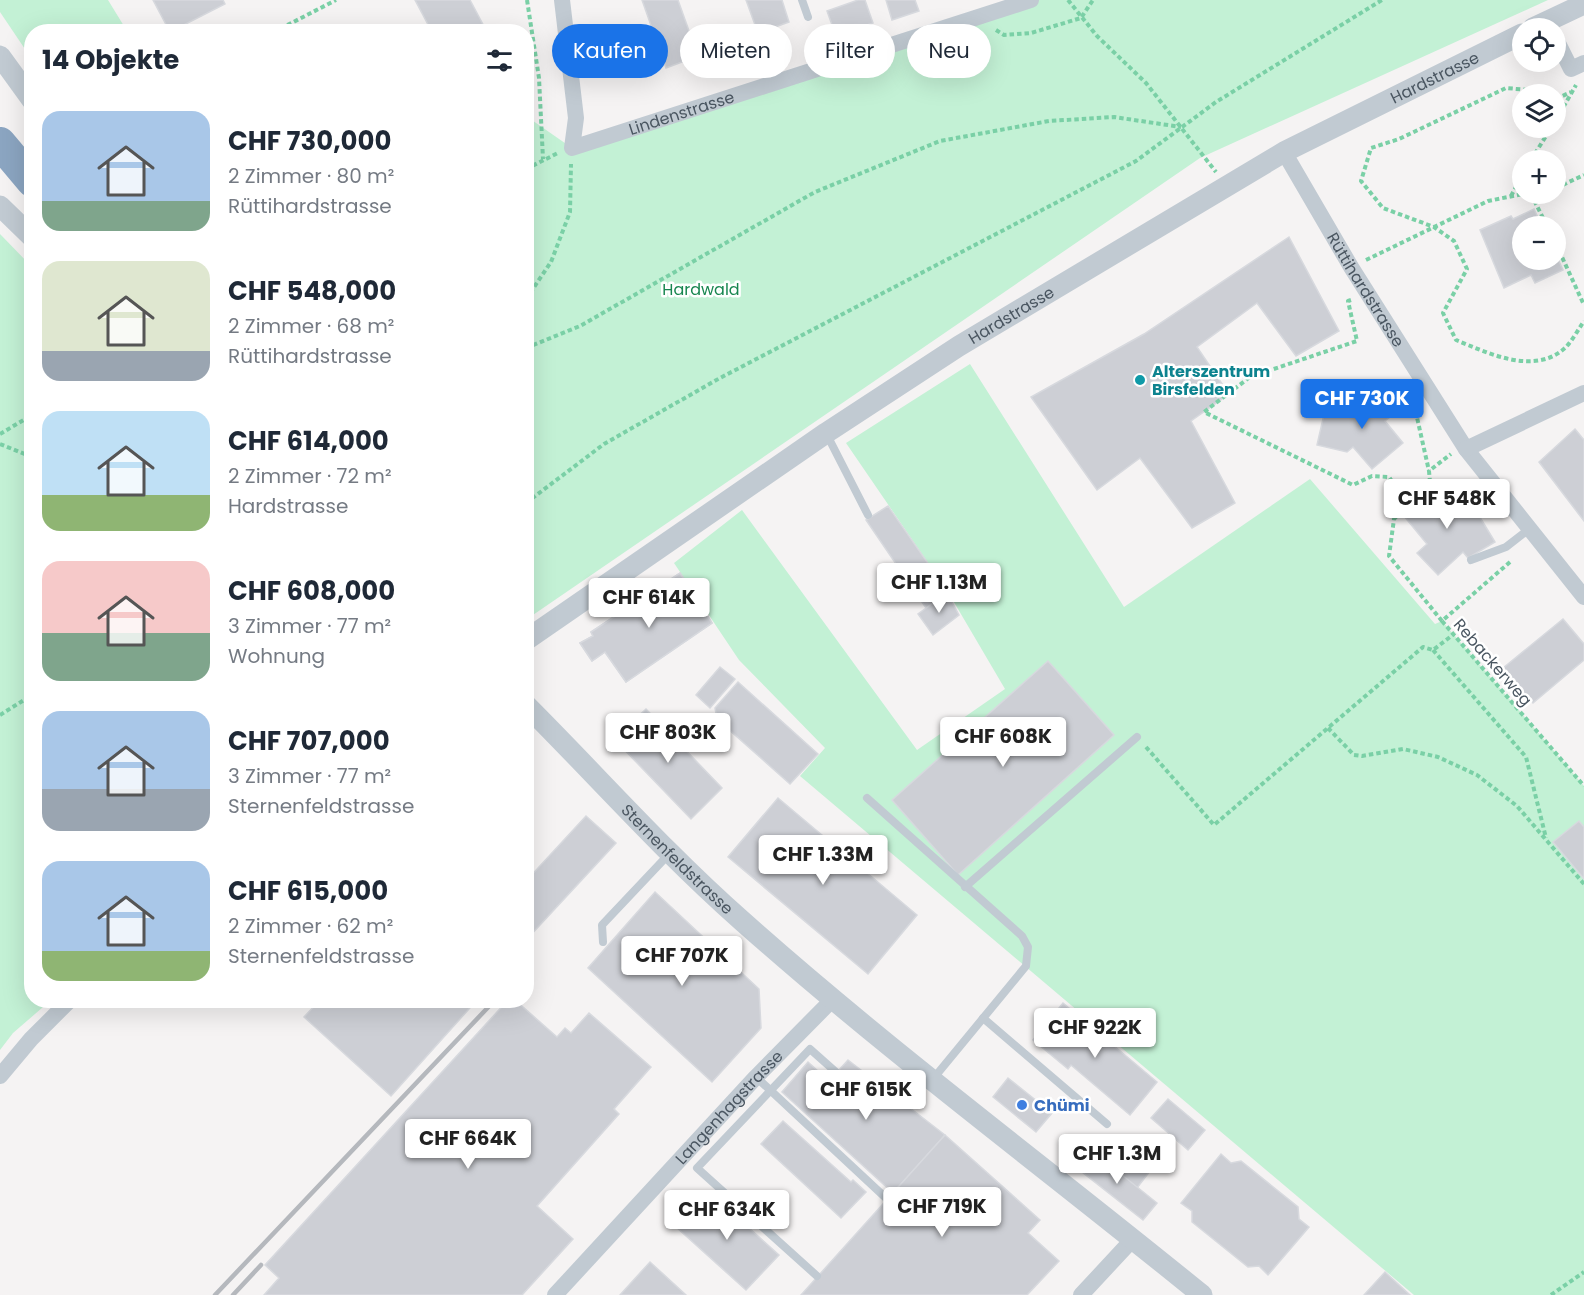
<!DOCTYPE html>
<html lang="de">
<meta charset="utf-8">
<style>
:root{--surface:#fff;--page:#f2f2f3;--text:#1f2937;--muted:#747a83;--accent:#1a73e8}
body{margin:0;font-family:Poppins,sans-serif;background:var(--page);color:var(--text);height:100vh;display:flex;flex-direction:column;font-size:22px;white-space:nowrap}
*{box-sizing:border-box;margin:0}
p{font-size:20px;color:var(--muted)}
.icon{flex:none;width:33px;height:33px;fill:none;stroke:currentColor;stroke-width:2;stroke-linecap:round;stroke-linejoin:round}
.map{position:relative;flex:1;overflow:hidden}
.side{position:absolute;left:24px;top:24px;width:510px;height:984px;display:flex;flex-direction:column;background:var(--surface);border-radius:24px;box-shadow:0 6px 24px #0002}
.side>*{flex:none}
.hud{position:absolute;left:552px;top:24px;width:570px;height:54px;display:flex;gap:12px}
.buttons{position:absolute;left:1512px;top:18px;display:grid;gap:12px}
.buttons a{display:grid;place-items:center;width:54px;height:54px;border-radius:50%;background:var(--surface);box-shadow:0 6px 24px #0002;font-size:30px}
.price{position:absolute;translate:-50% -51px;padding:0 14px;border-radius:6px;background:#fff;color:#222;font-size:20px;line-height:39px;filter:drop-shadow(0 2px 3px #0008)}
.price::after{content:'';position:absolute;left:50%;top:36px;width:18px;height:14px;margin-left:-9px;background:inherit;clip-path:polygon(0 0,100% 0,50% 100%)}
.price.on{background:var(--accent);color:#fff}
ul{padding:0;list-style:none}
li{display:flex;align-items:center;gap:18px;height:150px;padding:0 18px}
li span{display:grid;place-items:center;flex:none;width:168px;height:120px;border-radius:18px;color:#555}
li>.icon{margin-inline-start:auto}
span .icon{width:72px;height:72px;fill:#fffc;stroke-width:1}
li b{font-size:26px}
h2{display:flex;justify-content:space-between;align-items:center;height:72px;padding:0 18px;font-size:26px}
.chip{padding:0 21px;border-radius:27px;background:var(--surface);box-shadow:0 6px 24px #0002;font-size:21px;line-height:54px}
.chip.on{background:var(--accent);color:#fff}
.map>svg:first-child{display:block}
.green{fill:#c3f1d5}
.building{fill:#cdcfd5;stroke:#d7d9de;stroke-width:1.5}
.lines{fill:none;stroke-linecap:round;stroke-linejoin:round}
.path{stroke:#7ad0a6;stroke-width:4;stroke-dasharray:4.5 3;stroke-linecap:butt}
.service{stroke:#c1cad2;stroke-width:8}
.minor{stroke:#c1cad2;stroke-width:16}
.tertiary{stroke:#c1cad2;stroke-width:21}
.motorway{stroke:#8ba5c1;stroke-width:32}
.rail{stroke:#b5b8bd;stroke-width:4.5}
.culture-dot{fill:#0f9aa8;stroke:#fff;stroke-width:2}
.shop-dot{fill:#3f7fe0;stroke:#fff;stroke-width:2}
.labels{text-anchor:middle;stroke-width:5;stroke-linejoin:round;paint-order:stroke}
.street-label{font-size:16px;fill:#4a5661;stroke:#fff}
.park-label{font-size:16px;fill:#17864f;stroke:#fff}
.culture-label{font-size:16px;font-weight:bold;fill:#0d838f;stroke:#fff;text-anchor:start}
.shop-label{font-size:16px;font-weight:bold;fill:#366cbe;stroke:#fff;text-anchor:start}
</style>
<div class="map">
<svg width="1584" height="1295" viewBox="0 0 1584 1295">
<rect width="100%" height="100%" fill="#f5f3f3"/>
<!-- green -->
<g class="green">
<polygon points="0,0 108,0 127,31 32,32 31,58 0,12"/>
<polygon points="1031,0 1548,0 1200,158 530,617 526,615 526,116 572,148"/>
<polygon points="0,234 31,266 32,1000 50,1001 13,1033 0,1050"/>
<polygon points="970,364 1124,607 1310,479 1435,624 1442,621 1584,786 1584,1295 1414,1295 800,776 825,748 739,660 674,563 742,510 917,750 1005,689 948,592 846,443"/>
</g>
<!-- building -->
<g class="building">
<polygon points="153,0 223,0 225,4 170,32"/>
<polygon points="415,0 470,0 487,32 432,32"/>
<polygon points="642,0 678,0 698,56 666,68"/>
<polygon points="746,0 782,0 789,22 758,33"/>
<polygon points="858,0 865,0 873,23 836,36 827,11"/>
<polygon points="886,0 915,0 919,11 892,20"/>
<polygon points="1534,209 1542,226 1522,226 1522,260 1556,260 1556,255 1563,270 1535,283 1531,275 1504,288 1480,230 1511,216 1513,219"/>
<polygon points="1289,237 1339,331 1296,356 1257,303 1197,347 1229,394 1191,421 1235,503 1192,528 1140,458 1097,490 1031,397 1144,334"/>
<polygon points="1374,388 1395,413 1385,421 1403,443 1372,469 1353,447 1347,452 1317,445 1325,410 1344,414"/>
<polygon points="1575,429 1584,440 1584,521 1539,462"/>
<polygon points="1442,486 1465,516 1475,509 1495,542 1468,558 1463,552 1438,575 1417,553 1427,544 1403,515"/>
<polygon points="888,506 948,592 926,608 866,520"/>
<polygon points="680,573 712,623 626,682 605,652 592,661 580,643 593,636 591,632"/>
<polygon points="680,573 712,623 626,682 605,652 592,661 580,643 593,636 591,632"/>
<polygon points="947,593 959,615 933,635 918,614"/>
<polygon points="1563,619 1584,644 1584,660 1533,703 1503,668"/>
<polygon points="1048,661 1114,735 958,875 892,800"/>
<polygon points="720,667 735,679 710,708 696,695"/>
<polygon points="738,682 818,754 790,784 717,719 715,708"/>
<polygon points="646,709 722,788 691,819 614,739"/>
<polygon points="778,798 917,915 868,974 728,857"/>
<polygon points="586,816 616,843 526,940 526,881"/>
<polygon points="1579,821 1584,827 1584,879 1553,842"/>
<polygon points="655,892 759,989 761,1028 712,1082 588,968"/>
<polygon points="320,1000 477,1000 391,1096 304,1017"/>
<polygon points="508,1000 515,1000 557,1037 565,1028 571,1033 589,1013 651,1067 614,1109 619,1114 537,1206 573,1239 522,1295 264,1295 279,1278 265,1265"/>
<polygon points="1063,1003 1157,1082 1130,1115 1071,1065 1068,1069 1033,1040"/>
<polygon points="848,1060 945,1135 893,1193 782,1092 808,1062 829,1081"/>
<polygon points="1008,1078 1052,1113 1036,1132 993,1097"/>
<polygon points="1168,1099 1205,1130 1188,1150 1151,1118"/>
<polygon points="783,1121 851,1182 853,1180 866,1192 841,1218 761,1144"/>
<polygon points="945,1135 1040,1220 1028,1233 1059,1261 1027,1295 801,1295"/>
<polygon points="1124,1137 1157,1162 1137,1188 1105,1162"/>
<polygon points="1091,1150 1157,1203 1143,1220 1077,1168"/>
<polygon points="1221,1154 1231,1163 1241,1161 1298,1207 1299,1219 1309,1227 1268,1275 1259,1266 1248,1267 1192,1222 1192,1211 1181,1203"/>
<polygon points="708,1191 779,1255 746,1290 676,1227"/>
<polygon points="650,1262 686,1295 620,1295"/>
<polygon points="1385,1272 1410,1295 1364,1295"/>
</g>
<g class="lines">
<!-- path -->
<g class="path">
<polyline points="527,0 539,78 543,159"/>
<polyline points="1068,0 1097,36 1146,83 1216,172"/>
<polyline points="996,30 1004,35 1031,33 1081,18 1093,0"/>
<polyline points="274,32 336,0"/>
<path d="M 1534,94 L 1528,90 L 1506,88 L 1399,139 L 1371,148 L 1361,181 L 1383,208 L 1434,227 L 1454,241 L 1467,269 L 1443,313 L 1456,340 C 1488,353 1534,376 1565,348 C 1572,341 1578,330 1584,321"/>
<polyline points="1556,99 1571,92"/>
<polyline points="1556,120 1576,85"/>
<polyline points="1531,160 1551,128"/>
<polyline points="526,169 558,153"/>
<polyline points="1556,188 1584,175"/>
<polyline points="1531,194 1547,226"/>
<polyline points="1511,196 1522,176"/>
<polyline points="1556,244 1584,305"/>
<polyline points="1366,260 1488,201 1523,194"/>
<polyline points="526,299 551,262 570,212 571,164"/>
<polyline points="1351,300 1348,301 1357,341 1250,377 1204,412 1353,485 1372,476 1389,477 1407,504"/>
<polyline points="526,348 580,326 815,192 940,141 1049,121 1114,117 1181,127"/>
<polyline points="1414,404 1429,471"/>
<polyline points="0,434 32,415"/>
<polyline points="0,444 32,457"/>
<polyline points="526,503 604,444 720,378 1136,161 1216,102 1382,0"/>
<polyline points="1510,562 1442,621 1584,786"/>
<polyline points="1442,621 1389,556 1394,519 1430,482 1429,471 1451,454"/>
<polyline points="1433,650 1526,757 1546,838"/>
<polyline points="0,715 32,695"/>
<polyline points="1328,728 1354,755 1362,756 1403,749 1438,757 1477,775 1517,806 1584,884"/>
<polyline points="1146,747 1214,825 1423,647 1433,650 1454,634"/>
<polyline points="1551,1295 1584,1272"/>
</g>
<!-- service -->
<g class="service">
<polyline points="802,0 808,17"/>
<polyline points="826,433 868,515"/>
<polyline points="1471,560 1506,547 1528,530"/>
<polyline points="867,798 1022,936 1028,947 1026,966 933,1079"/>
<polyline points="965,887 1137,737"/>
<polyline points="603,942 602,925 670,853"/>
<polyline points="983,1018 1107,1124"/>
<polyline points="756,1077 887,1199"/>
<polyline points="817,1276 697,1168 810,1049 837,1073"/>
</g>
<!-- minor -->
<g class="minor">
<path id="s1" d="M 562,0 L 576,118 L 572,148 L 1031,0"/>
<polyline points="1556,39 1571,69 1584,63"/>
<path id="s2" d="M 1284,152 L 1351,267 L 1466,449 L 1584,597"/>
<polyline points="1466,449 1584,393"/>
<polyline points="0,1076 31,1039 70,1000"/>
<path id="s3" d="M 555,1295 L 756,1077 L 833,999"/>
<polyline points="1081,1295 1133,1239"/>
</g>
<!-- tertiary -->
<g class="tertiary">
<polyline points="1533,28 1584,4"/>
<polyline points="0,56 32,100"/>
<polyline points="0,206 32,237"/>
<path id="s4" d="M 526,640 L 826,433 L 959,346 L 1284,152 L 1522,34"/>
<path id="s5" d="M 526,705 C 598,777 665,853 741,920 C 889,1052 1049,1170 1202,1295"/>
</g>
<!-- motorway -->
<polyline class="motorway" points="0,143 32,181"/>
<!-- rail -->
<g class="rail">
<polyline points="215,1295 495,1000"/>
<polyline points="233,1295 261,1265"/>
</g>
</g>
<!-- markers -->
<circle class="culture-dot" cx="1140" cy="380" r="6"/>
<circle class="shop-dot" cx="1022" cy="1105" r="6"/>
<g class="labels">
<!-- street labels -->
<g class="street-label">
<text dy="6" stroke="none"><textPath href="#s4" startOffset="1070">Hardstrasse</textPath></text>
<text dy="6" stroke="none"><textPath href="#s1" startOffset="264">Lindenstrasse</textPath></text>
<text dy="6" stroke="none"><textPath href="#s2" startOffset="160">Rüttihardstrasse</textPath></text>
<text dy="6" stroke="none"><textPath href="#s4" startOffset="584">Hardstrasse</textPath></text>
<text transform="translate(1493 662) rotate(49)" y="6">Rebackerweg</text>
<text dy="6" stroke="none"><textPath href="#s5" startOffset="216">Sternenfeldstrasse</textPath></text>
<text dy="6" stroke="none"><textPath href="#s3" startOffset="256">Langenhagstrasse</textPath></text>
</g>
<!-- park labels -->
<g class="park-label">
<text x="701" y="295">Hardwald</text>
</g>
<!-- culture labels -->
<g class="culture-label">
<text x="1152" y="377">Alterszentrum<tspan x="1152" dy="18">Birsfelden</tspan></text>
</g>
<!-- shop labels -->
<g class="shop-label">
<text x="1034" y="1111">Chümi</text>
</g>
</g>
</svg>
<div class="buttons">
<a><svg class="icon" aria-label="locate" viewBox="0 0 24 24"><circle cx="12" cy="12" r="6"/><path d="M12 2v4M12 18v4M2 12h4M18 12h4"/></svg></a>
<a><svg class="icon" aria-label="layers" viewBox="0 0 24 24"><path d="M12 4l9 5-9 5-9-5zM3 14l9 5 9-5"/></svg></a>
<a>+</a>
<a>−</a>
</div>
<b class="price on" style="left:1362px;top:430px">CHF 730K</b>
<b class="price" style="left:1447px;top:530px">CHF 548K</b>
<b class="price" style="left:939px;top:614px">CHF 1.13M</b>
<b class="price" style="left:649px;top:629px">CHF 614K</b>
<b class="price" style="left:668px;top:764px">CHF 803K</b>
<b class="price" style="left:1003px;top:768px">CHF 608K</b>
<b class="price" style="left:823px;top:886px">CHF 1.33M</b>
<b class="price" style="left:682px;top:987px">CHF 707K</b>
<b class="price" style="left:1095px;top:1059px">CHF 922K</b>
<b class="price" style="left:866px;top:1121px">CHF 615K</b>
<b class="price" style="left:468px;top:1170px">CHF 664K</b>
<b class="price" style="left:1117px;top:1185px">CHF 1.3M</b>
<b class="price" style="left:942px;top:1238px">CHF 719K</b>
<b class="price" style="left:727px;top:1241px">CHF 634K</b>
<div class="hud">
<a class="chip on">Kaufen</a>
<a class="chip">Mieten</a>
<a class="chip">Filter</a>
<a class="chip">Neu</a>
</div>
<section class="side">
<h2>14 Objekte<svg class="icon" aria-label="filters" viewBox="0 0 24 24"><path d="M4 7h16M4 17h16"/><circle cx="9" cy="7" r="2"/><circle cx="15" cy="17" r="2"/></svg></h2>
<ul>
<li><span style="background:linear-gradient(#a9c7e8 75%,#7fa58c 0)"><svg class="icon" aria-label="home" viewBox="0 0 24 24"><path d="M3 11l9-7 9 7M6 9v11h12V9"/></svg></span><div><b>CHF 730,000</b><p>2 Zimmer · 80 m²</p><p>Rüttihardstrasse</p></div></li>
<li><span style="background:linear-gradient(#dfe7d0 75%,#9aa5b1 0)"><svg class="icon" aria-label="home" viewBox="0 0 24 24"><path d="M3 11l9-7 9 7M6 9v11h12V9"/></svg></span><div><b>CHF 548,000</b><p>2 Zimmer · 68 m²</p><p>Rüttihardstrasse</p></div></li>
<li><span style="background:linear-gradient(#bfe0f5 70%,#8fb573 0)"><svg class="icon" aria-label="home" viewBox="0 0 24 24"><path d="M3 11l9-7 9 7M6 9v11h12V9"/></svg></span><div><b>CHF 614,000</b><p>2 Zimmer · 72 m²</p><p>Hardstrasse</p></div></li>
<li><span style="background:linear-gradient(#f6c9c9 60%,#7fa58c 0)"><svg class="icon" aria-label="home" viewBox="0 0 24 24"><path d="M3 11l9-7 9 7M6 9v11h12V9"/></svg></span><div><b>CHF 608,000</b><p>3 Zimmer · 77 m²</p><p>Wohnung</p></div></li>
<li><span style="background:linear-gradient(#a9c7e8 65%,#9aa5b1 0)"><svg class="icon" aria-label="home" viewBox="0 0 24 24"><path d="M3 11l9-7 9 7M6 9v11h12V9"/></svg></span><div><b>CHF 707,000</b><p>3 Zimmer · 77 m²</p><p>Sternenfeldstrasse</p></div></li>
<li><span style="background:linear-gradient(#a9c7e8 75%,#8fb573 0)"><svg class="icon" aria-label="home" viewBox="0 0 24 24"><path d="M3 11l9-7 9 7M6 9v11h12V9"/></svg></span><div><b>CHF 615,000</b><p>2 Zimmer · 62 m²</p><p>Sternenfeldstrasse</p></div></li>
</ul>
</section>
</div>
